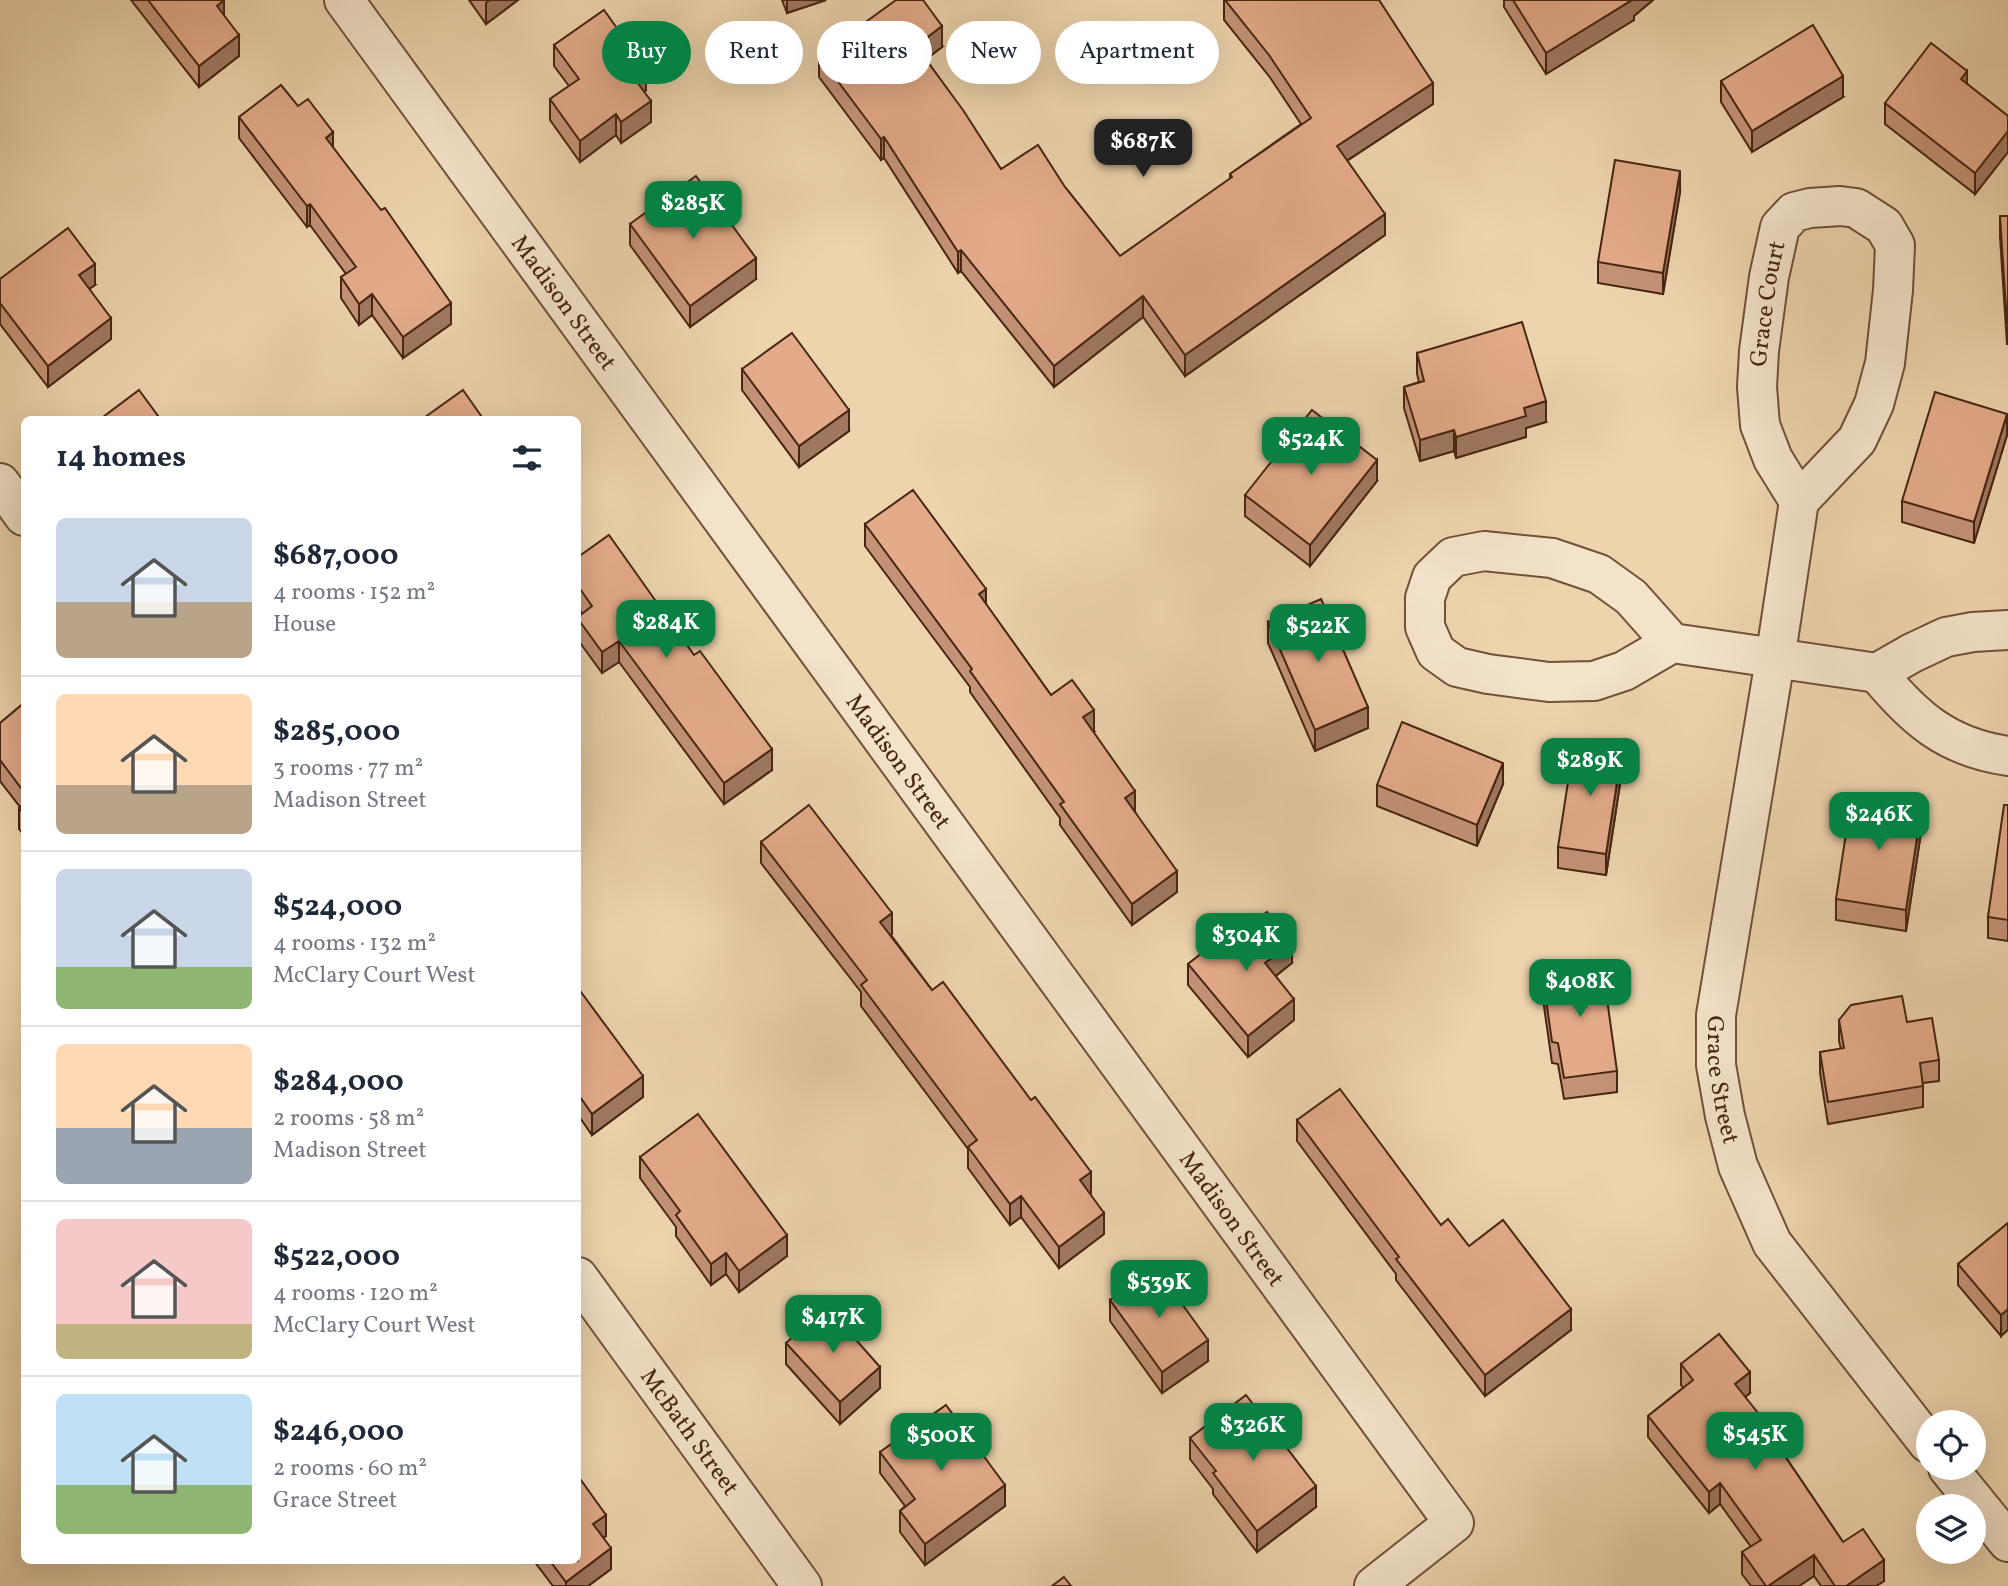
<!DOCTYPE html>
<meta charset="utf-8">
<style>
:root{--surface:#fff;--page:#f2f2f3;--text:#1f2937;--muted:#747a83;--line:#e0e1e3;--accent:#0b8043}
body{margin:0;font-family:Vollkorn,serif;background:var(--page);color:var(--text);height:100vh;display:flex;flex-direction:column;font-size:26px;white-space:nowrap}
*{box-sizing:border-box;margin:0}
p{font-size:23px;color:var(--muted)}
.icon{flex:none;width:38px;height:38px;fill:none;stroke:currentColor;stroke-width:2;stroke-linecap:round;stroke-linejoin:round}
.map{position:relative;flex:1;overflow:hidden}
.details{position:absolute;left:21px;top:416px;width:560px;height:1148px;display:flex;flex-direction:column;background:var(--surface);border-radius:10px;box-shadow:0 7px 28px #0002}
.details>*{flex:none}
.banner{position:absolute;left:602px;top:21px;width:665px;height:63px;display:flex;gap:14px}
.fabs{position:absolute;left:1916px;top:1410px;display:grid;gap:14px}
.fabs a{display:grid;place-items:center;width:70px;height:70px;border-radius:50%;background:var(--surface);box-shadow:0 7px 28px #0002;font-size:35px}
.price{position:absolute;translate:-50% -60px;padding:0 16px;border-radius:14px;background:var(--accent);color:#fff;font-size:23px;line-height:46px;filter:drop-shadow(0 2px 4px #0008)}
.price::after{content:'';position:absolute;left:50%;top:42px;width:21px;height:16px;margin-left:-10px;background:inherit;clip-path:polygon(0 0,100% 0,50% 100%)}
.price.current{background:#222;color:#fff}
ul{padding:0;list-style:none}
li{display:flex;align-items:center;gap:21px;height:175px;padding:0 35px}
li+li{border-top:2px solid var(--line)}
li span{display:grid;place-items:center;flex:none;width:196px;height:140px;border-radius:10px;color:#555}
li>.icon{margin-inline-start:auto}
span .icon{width:84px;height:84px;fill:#fffc;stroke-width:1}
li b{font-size:30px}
h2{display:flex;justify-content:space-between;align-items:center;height:84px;padding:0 35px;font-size:30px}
.tag{padding:0 24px;border-radius:32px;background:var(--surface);box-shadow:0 7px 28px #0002;font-size:24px;line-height:63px}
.tag.current{background:var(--accent);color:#fff}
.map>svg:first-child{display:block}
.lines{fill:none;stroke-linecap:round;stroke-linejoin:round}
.minor-casing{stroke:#705238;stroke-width:42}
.minor{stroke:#f3e3ca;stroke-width:38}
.wall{fill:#c49377;stroke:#472611;stroke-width:2}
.shaded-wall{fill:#a07861;stroke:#472611;stroke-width:2}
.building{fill:#e4ab8a;stroke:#472611;stroke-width:2}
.labels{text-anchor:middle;stroke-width:6;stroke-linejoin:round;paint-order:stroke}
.street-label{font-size:24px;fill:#472611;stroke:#f3e3ca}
</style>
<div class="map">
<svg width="2008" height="1586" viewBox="0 0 2008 1586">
<rect width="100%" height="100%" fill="#edd4ad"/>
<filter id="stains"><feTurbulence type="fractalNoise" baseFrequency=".00286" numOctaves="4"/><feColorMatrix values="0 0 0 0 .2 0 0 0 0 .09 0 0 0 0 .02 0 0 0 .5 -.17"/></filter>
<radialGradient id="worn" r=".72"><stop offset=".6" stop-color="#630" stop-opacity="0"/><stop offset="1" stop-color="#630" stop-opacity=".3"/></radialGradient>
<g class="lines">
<!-- minor casing -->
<g class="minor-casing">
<g id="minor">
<path id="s1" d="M 344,0 L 1454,1523 L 1374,1586"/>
<polyline points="0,483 24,516"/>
<path id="s2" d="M 1799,501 L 1773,459 L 1760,425 L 1757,387 L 1759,351 L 1769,277 L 1780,227 L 1794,212 L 1810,208 L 1840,206 L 1856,208 L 1884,226 L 1895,245 L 1893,290 L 1885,363 L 1874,404 L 1857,440 L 1799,501 L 1775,660 L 1716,1015 L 1716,1065 L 1725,1116 L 1738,1166 L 1772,1243 L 1928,1443"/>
<polyline points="1672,643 1631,597 1599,574 1552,558 1484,551 1453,557 1432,577 1425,598 1425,627 1436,652 1457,667 1488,674 1549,682 1594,681 1624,671 1672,643 1877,673 1912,653 1946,637 1973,632 2008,630"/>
<path d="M 1877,673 C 1915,719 1947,747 2008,756"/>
<path id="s3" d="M 578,1277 L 802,1586"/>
<polyline points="1948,1468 2008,1542"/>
</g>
</g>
<!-- minor -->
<use href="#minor" class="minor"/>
</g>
<!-- wall -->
<g class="wall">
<polygon points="131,0 224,0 224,16 239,56 199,87"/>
<polygon points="469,0 518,0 486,24"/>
<polygon points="782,0 826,0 787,13"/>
<polygon points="1224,0 1379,0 1433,104 1347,161 1385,235 1185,376 1143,317 1054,387 961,271 958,273 884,158 881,160 819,77 819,56 942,47 926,59 1001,169 1065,187 1120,256 1230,179 1230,174 1301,124 1269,76 1224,20"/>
<polygon points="1504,0 1653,0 1634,16 1634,20 1546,74 1504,7"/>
<polygon points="554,45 646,90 644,92 651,122 621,143 616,135 580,162 550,120 550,99 569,86 554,66"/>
<polygon points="1721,81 1843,97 1752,152 1721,102"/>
<polygon points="1967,84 2008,116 2008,152 1975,194 1885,124 1885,103"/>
<polygon points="298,106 333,147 451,324 403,358 372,315 359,325 341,298 341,277 346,274 310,225 307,227 239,138 239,117"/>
<polygon points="1680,192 1663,294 1598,283 1598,262"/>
<polygon points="2000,216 2008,216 2008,344 2007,344 2000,237"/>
<polygon points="630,224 756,279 690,327 630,245"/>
<polygon points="0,279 95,285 89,289 111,339 48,387 0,324"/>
<polygon points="1417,353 1546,422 1526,428 1526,437 1456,458 1454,451 1420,461 1404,408 1404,387 1419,382 1417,374"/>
<polygon points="742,369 849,431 799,467 742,390"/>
<polygon points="2007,435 1974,543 1902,522 1902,501"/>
<polygon points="1377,481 1310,566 1245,516 1245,495"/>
<polygon points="865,524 986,605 1051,695 1094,731 1093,731 1177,892 1132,925 1060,825 1060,818 970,692 970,687 865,546"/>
<polygon points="578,557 772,770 724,804 619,662 602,673 578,640 578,617 582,613 578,607"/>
<polygon points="1268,622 1368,728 1315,751 1268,643"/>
<polygon points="24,703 24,835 19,829 19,808 20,807 0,781 0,723"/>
<polygon points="1622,771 1606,875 1558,868 1558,847"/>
<polygon points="1503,784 1477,846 1377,806 1377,785"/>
<polygon points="2008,805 2008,941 1988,938 1988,917"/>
<polygon points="1922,826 1906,931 1836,920 1836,899"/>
<polygon points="761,842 892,934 891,935 932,990 1091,1193 1090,1194 1104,1234 1059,1268 1021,1217 1010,1225 968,1168 968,1149 861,1006 861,992 761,863"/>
<polygon points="1241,933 1292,963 1276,976 1294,1020 1248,1057 1188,985 1188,964"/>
<polygon points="1542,971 1617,1071 1617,1092 1564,1099 1558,1064 1552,1063 1542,992"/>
<polygon points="578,988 643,1097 592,1135 578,1115"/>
<polygon points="1839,1020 1907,1022 1939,1060 1939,1081 1923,1083 1923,1107 1828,1124 1820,1073 1820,1052 1841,1049 1839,1041"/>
<polygon points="1297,1120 1441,1225 1571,1330 1485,1396 1396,1280 1396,1274 1297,1141"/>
<polygon points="640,1157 787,1256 739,1292 726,1274 711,1285 676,1236 676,1227 640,1178"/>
<polygon points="2008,1223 2001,1336 1958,1285 1958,1264"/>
<polygon points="1110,1300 1208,1361 1162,1393 1110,1321"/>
<polygon points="786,1343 880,1388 840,1424 786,1364"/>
<polygon points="1681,1364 1750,1393 1745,1397 1843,1542 1884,1581 1876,1586 1821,1586 1814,1576 1799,1586 1751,1586 1742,1574 1742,1552 1751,1547 1720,1504 1709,1513 1648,1437 1648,1416 1683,1388 1681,1385"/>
<polygon points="1190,1438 1316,1507 1257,1552 1213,1494 1213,1489 1190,1459"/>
<polygon points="880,1452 1005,1506 925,1565 900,1532 900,1511 905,1506 880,1473"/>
<polygon points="578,1476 606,1536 603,1538 611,1569 588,1586 553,1586 534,1561 578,1561"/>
</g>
<!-- shaded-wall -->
<g class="shaded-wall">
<polygon points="224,0 224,21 217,6"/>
<polygon points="490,0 518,0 486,24 486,3"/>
<polygon points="787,0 826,0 787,13"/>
<polygon points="1632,0 1653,0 1634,16 1634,20 1546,74 1546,53"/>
<polygon points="942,26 942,47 916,67 916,46"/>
<polygon points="239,35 239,56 199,87 199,66"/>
<polygon points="646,69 646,90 634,99 634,78"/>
<polygon points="1967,71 1967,92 1961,79"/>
<polygon points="1843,76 1843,97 1752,152 1752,131"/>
<polygon points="1433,83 1433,104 1337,167 1337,146"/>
<polygon points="651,101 651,122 621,143 621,122"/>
<polygon points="616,114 616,135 580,162 580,141"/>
<polygon points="2008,131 2008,152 1975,194 1975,173"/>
<polygon points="333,132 333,153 326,138"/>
<polygon points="884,137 884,158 881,160 881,139"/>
<polygon points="1680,171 1680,192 1663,294 1663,273"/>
<polygon points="310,204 310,225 307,227 307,206"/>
<polygon points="1385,214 1385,235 1185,376 1185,355"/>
<polygon points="961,250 961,271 958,273 958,252"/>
<polygon points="756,258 756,279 690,327 690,306"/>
<polygon points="95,264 95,285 79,296 79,275"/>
<polygon points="372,294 372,315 359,325 359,304"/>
<polygon points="1143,296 1143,317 1054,387 1054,366"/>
<polygon points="451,303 451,324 403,358 403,337"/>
<polygon points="111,318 111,339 48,387 48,366"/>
<polygon points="1546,401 1546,422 1526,428 1526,437 1456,458 1456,437 1524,408"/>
<polygon points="849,410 849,431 799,467 799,446"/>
<polygon points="2007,414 2007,435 1974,543 1974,522"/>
<polygon points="1454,430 1454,451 1420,461 1420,440"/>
<polygon points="1377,460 1377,481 1310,566 1310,545"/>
<polygon points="986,589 986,610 979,594"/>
<polygon points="619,641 619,662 602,673 602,652"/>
<polygon points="1368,707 1368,728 1315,751 1315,730"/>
<polygon points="1094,710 1094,731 1083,738 1083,717"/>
<polygon points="772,749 772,770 724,804 724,783"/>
<polygon points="1622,750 1622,771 1606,875 1606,854"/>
<polygon points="1503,763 1503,784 1477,846 1477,825"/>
<polygon points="1135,791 1135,812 1125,798"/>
<polygon points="1922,805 1922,826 1906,931 1906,910"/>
<polygon points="1177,871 1177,892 1132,925 1132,904"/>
<polygon points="892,913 892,934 880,943 880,922"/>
<polygon points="1292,942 1292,963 1265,984 1265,963"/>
<polygon points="1294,999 1294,1020 1248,1057 1248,1036"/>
<polygon points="643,1076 643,1097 592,1135 592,1114"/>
<polygon points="1091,1172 1091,1193 1080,1201 1080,1180"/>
<polygon points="1021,1196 1021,1217 1010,1225 1010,1204"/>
<polygon points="1104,1213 1104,1234 1059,1268 1059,1247"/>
<polygon points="787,1235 787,1256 739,1292 739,1271"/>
<polygon points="726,1253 726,1274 711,1285 711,1264"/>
<polygon points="1571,1309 1571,1330 1485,1396 1485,1375"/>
<polygon points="2008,1309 2008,1330 2001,1336 2001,1315"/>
<polygon points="1208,1340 1208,1361 1162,1393 1162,1372"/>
<polygon points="880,1367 880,1388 840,1424 840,1402"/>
<polygon points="1750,1372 1750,1393 1735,1405 1735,1384"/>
<polygon points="1720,1483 1720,1504 1709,1513 1709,1492"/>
<polygon points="1005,1485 1005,1506 925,1565 925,1544"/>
<polygon points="1316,1486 1316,1507 1257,1552 1257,1531"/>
<polygon points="606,1515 606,1536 593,1545 593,1524"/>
<polygon points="611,1548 611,1569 588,1586 566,1586 566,1582"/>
<polygon points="1814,1555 1814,1576 1799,1586 1768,1586"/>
<polygon points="1884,1560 1884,1581 1876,1586 1846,1586"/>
</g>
<!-- building -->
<g class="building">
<polygon points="148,0 224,0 217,6 239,35 199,66"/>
<polygon points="896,0 923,0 942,26 916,46 963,110 1001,169 1038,145 1065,187 1120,256 1232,177 1230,174 1311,118 1269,55 1225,0 1379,0 1433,83 1337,146 1385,214 1185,355 1143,296 1054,366 961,250 958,252 884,137 881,139 819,56"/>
<polygon points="1513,0 1632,0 1546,53"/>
<polygon points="604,10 646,69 634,78 651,101 621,122 616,114 580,141 550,99 579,79 554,45"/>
<polygon points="1813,25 1843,76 1752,131 1721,81"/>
<polygon points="1931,43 1967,71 1961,79 2008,116 2008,131 1975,173 1885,103"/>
<polygon points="281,85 298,106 308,99 333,132 326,138 381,210 385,208 451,303 403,337 372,294 359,304 341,277 356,267 310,204 307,206 239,117"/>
<polygon points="1615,160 1680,171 1663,273 1598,262"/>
<polygon points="696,176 756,258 690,306 630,224"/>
<polygon points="2000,216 2008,216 2008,323 2007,323"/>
<polygon points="68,228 95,264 79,275 111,318 48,366 0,303 0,279"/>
<polygon points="1522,322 1546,401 1524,408 1526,416 1456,437 1454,430 1420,440 1404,387 1424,381 1417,353"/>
<polygon points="792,333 849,410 799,446 742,369"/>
<polygon points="139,390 161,420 99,420"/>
<polygon points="463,390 484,420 421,420"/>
<polygon points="1935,392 2007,414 1974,522 1902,501"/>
<polygon points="1312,410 1377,460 1310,545 1245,495"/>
<polygon points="913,490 986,589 979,594 1051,695 1072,680 1094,710 1083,717 1135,791 1125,798 1177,871 1132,904 1060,804 1064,802 970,671 972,669 865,524"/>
<polygon points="609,535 694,655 700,651 772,749 724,783 619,641 602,652 578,619 578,617 592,606 578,586 578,557"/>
<polygon points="1321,599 1368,707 1315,730 1268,622"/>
<polygon points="24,703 24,792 0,760 0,723"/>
<polygon points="1402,722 1503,763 1477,825 1377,785"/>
<polygon points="1574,743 1622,750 1606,854 1558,847"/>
<polygon points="1852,794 1922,805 1906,910 1836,899"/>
<polygon points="24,804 24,814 19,808"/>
<polygon points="809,805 892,913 880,922 932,990 943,982 1031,1100 1035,1097 1091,1172 1080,1180 1104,1213 1059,1247 1021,1196 1010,1204 968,1147 977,1140 861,985 867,980 761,842"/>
<polygon points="2004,805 2008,805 2008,920 1988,917"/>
<polygon points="1267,912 1292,942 1265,963 1294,999 1248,1036 1188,964 1236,926 1241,933"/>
<polygon points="1602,963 1617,1071 1564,1078 1558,1043 1552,1042 1542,971"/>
<polygon points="578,988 643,1076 592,1114 578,1094"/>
<polygon points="1902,996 1907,1022 1932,1018 1939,1060 1920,1063 1923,1086 1828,1102 1820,1052 1844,1048 1839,1020 1851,1005"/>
<polygon points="1340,1089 1441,1225 1448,1219 1469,1246 1503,1220 1571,1309 1485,1375 1396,1259 1399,1257 1297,1120"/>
<polygon points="698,1114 787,1235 739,1271 726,1253 711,1264 676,1215 680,1211 640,1157"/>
<polygon points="2008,1223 2008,1309 2001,1315 1958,1264"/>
<polygon points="1156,1268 1208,1340 1162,1372 1110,1300"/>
<polygon points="827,1307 880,1367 840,1402 786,1343"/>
<polygon points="1719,1334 1750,1372 1735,1384 1777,1437 1774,1440 1843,1542 1863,1529 1884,1560 1846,1586 1835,1586 1814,1555 1768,1586 1766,1586 1742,1552 1761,1540 1720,1483 1709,1492 1648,1416 1693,1380 1681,1364"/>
<polygon points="1246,1395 1316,1486 1257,1531 1213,1473 1216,1471 1190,1438"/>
<polygon points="946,1405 1005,1485 925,1544 900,1511 915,1499 880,1452"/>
<polygon points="578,1476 606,1515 593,1524 611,1548 566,1582 550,1561 578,1561"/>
<polygon points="1064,1577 1071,1586 1052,1586"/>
</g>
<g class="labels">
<!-- street labels -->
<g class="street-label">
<text dy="8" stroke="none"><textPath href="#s1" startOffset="374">Madison Street</textPath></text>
<text dy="8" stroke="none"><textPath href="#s2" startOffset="208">Grace Court</textPath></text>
<text dy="8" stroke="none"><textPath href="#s1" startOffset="942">Madison Street</textPath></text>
<text dy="8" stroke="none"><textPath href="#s2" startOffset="1295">Grace Street</textPath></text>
<text dy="8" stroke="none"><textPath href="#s1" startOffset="1508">Madison Street</textPath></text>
<text dy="8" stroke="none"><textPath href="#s3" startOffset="191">McBath Street</textPath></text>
</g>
</g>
<rect width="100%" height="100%" filter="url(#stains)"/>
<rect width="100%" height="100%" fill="url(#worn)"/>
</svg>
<div class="fabs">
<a><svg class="icon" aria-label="locate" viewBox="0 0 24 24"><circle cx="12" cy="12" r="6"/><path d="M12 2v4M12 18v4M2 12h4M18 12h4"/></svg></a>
<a><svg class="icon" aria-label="layers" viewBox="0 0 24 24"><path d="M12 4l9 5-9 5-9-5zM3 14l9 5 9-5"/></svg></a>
</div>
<b class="price current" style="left:1143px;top:179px">$687K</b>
<b class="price" style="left:693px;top:241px">$285K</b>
<b class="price" style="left:1311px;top:477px">$524K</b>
<b class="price" style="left:666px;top:660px">$284K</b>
<b class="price" style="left:1318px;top:664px">$522K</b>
<b class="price" style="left:1590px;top:798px">$289K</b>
<b class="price" style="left:1879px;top:852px">$246K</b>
<b class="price" style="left:1246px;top:973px">$304K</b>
<b class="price" style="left:1580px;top:1019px">$408K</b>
<b class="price" style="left:1159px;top:1320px">$539K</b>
<b class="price" style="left:833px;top:1355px">$417K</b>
<b class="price" style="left:1253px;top:1463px">$326K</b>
<b class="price" style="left:1755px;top:1472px">$545K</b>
<b class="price" style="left:941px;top:1473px">$500K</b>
<div class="banner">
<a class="tag current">Buy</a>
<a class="tag">Rent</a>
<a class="tag">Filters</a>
<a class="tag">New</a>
<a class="tag">Apartment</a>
</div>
<section class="details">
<h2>14 homes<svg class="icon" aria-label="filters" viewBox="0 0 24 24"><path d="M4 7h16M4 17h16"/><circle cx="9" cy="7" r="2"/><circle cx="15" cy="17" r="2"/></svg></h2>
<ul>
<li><span style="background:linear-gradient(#c9d6e8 60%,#b9a48a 0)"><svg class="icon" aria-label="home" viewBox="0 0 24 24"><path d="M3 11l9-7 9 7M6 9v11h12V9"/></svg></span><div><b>$687,000</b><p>4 rooms · 152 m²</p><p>House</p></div></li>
<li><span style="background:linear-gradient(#ffd9b3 65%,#b9a48a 0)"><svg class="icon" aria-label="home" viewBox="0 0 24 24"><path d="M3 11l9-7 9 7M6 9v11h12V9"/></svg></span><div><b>$285,000</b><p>3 rooms · 77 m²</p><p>Madison Street</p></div></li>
<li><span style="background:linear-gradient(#c9d6e8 70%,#8fb573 0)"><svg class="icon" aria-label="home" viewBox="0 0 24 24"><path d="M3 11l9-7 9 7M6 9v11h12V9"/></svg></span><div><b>$524,000</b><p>4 rooms · 132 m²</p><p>McClary Court West</p></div></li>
<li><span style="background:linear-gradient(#ffd9b3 60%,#9aa5b1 0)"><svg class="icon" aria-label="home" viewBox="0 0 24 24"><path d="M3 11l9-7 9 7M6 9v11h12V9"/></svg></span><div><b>$284,000</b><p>2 rooms · 58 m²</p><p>Madison Street</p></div></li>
<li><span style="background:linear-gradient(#f6c9c9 75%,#c2b280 0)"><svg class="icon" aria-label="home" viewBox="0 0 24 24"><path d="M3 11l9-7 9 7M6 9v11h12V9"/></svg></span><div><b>$522,000</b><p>4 rooms · 120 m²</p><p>McClary Court West</p></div></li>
<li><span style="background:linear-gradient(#bfe0f5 65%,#8fb573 0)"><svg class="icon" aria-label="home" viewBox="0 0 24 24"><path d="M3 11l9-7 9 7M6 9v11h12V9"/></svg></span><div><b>$246,000</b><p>2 rooms · 60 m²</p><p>Grace Street</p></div></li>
</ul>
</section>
</div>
